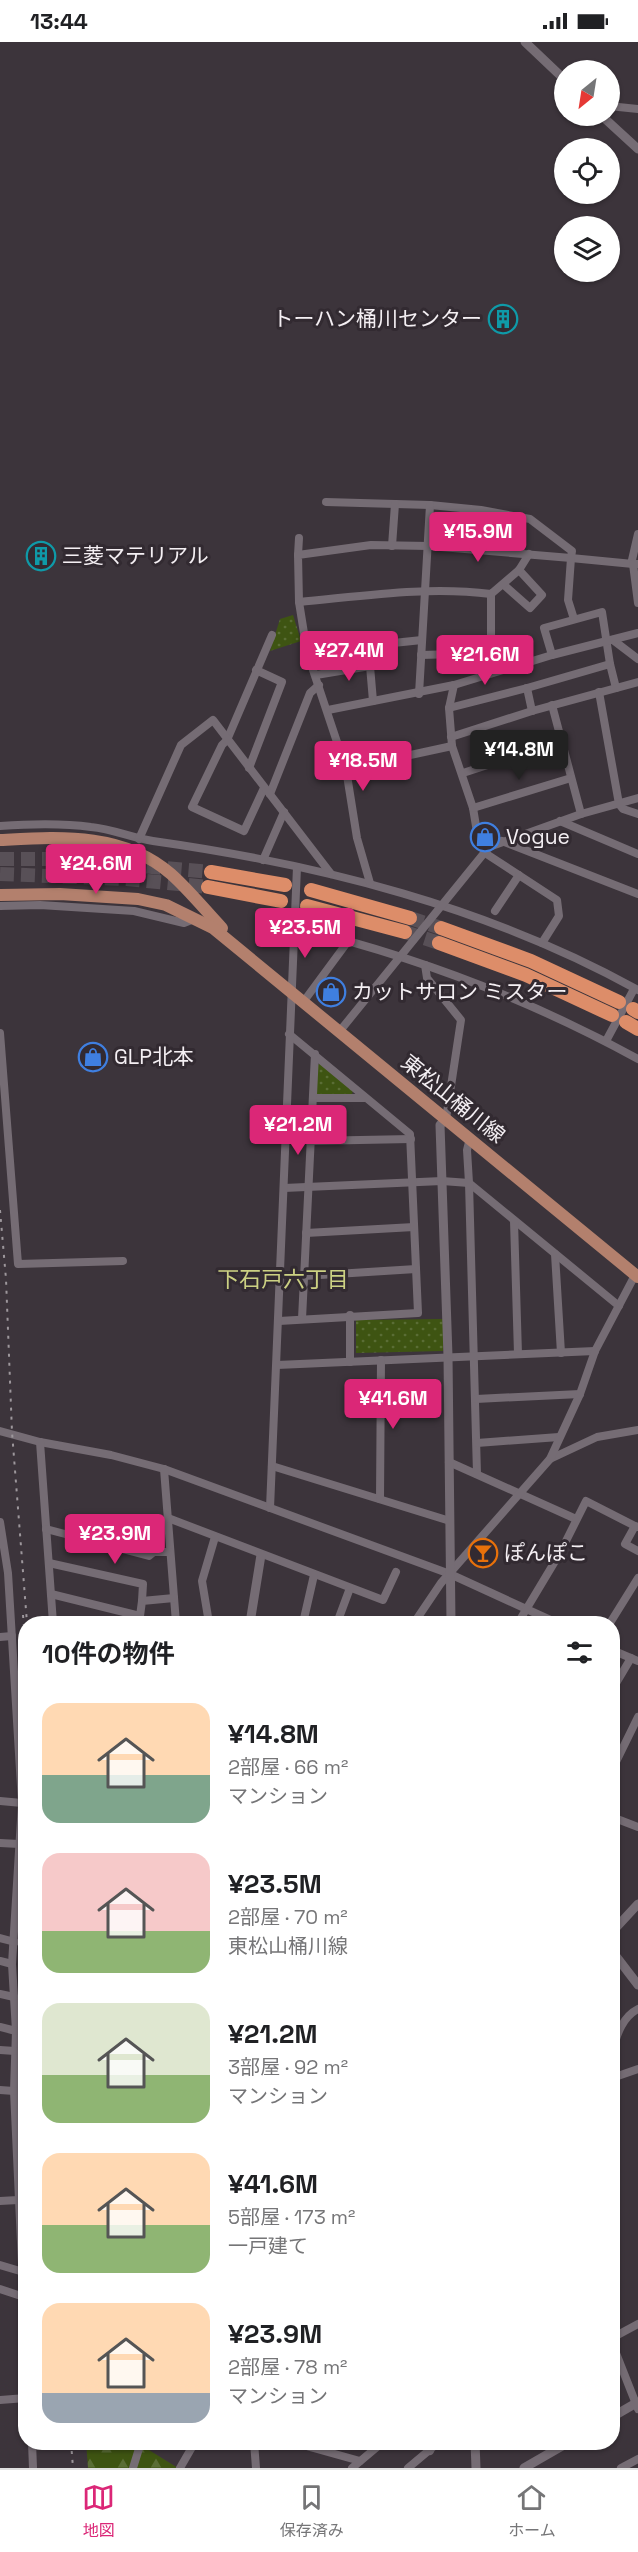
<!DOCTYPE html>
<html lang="ja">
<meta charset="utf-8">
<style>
:root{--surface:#fff;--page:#f6f6f6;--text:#202124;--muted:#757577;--line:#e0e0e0;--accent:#db2777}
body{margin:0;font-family:"Space Grotesk","Noto Sans JP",sans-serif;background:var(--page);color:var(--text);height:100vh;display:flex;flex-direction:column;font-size:22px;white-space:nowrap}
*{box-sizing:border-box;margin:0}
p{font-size:20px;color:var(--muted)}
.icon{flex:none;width:33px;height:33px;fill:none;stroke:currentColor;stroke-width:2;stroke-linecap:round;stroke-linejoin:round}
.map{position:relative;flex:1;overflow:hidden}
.panel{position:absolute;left:18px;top:1574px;width:602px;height:834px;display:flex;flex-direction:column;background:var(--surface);border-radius:24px;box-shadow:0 2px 4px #0004}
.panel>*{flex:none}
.needle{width:39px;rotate:210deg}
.controls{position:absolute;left:554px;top:18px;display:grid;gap:12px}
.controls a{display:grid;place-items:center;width:66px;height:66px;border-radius:50%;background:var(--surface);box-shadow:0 2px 4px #0004;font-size:30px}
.price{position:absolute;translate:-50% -51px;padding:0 14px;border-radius:6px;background:var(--accent);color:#fff;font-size:20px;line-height:39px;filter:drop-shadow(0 2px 3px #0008)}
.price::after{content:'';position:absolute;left:50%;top:36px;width:18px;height:14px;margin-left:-9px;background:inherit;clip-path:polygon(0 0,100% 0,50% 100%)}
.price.current{background:#222;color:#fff}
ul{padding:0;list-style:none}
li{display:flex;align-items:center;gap:18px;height:150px;padding:0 24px}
li span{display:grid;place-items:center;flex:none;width:168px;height:120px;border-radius:18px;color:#555}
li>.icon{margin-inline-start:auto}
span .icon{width:72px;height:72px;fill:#fffc;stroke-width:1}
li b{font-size:26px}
h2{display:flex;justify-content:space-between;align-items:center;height:72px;padding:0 24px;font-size:26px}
.status{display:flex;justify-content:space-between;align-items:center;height:42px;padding:0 30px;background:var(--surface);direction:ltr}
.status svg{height:16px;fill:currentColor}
.tab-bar{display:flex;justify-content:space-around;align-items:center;height:84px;border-top:2px solid var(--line);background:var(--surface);font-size:16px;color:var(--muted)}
.tab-bar a{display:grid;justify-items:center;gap:3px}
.tab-bar .current{color:var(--accent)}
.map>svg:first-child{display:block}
.forest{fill:url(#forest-firs)}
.park{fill:url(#park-dots)}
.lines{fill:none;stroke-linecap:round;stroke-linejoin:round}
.motorway-tunnel{stroke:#585057;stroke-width:14;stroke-dasharray:14 7;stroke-linecap:butt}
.minor{stroke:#756c74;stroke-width:8}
.tertiary{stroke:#756c74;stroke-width:9}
.primary{stroke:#b3806d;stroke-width:12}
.motorway{stroke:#dd8d69;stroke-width:14}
.rail{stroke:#9d979c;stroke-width:2;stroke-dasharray:3 6;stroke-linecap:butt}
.labels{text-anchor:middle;stroke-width:6;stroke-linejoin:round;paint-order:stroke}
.poi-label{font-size:21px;fill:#f4eff3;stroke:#322a31;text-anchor:start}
.street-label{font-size:21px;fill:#f4eff3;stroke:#322a31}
.neighbourhood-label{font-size:22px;fill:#ccd183;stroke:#322a31}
</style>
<div class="status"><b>13:44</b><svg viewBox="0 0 49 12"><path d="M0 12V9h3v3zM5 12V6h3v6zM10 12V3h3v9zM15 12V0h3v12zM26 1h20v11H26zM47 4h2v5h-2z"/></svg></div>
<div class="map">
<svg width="638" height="2426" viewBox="0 0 638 2426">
<defs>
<pattern id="forest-firs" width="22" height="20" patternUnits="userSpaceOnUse" patternTransform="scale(1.5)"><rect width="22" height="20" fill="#3e5412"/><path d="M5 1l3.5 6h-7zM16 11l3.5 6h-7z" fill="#5a6d35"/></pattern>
<pattern id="park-dots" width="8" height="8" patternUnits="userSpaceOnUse" patternTransform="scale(1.5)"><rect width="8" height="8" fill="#3e5412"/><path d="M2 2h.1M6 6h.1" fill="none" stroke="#5a6d35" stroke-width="1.8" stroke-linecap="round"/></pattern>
</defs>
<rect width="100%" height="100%" fill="#3c343b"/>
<!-- forest -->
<polygon class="forest" points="86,2400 136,2400 178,2426 88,2426"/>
<!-- park -->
<g class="park">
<polygon points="293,573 301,599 270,609 280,577"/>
<polygon points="320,1022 353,1049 352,1052 319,1054 316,1051 317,1023"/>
<polygon points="444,1277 443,1309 356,1311 356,1278"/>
</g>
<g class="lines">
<!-- motorway-tunnel -->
<g class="motorway-tunnel">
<polyline points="0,817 58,817 211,830"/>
<polyline points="0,832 127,837 208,845"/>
<polyline points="410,876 441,886"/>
<polyline points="405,890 439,901"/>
</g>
<!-- minor -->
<g class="minor">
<polyline points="609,64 638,67"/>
<polyline points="326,460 430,463 481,468 530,477 572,509 571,516 633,522 632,518 638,492"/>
<polyline points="392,504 395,462"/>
<polyline points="298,513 299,496"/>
<polyline points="637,522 633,522 638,561"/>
<polyline points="504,543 530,566 542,553 519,528"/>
<polyline points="491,552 491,630"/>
<path d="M 299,560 C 364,554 427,544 491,552 L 519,528 L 529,512"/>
<polyline points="613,598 638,617"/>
<polyline points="307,610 422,598"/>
<polyline points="421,613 491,611"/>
<polyline points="552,613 544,586 602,570 610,622 616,646"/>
<polyline points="316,633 370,624 373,659"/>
<polyline points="454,643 449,666 452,704 473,766 478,796 485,811 557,858 559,874 542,901"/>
<polyline points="527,646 532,669"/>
<polyline points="599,650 619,762 623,767 638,772"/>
<polyline points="419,652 430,463"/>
<polyline points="552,663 581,772"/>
<polyline points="449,666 527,646 610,622"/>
<polyline points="328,668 454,643 552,613 638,591"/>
<polyline points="451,695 532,669 638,640"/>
<polyline points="249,726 282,640 256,628"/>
<polyline points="346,727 452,704"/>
<polyline points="463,731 561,699"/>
<polyline points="264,746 244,789 192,765 222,703 227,698 272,593"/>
<polyline points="270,752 310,651 319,643"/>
<polyline points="473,766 571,736"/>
<polyline points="560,779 638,812"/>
<path d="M 0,784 C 30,782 61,781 91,785 C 113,787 132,796 153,799 C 322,823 488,865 638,948"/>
<polyline points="139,797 181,703 213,678 331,832"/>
<polyline points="502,799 638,852"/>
<polyline points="263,818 284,770"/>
<polyline points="370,841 357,796 346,727 307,610 299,560 298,513 371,503 429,504 571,516 568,558 574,577"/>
<polyline points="0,864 40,863 134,869 184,881 194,877"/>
<polyline points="495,869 519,833"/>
<path d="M 294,885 C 415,914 529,957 638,1017"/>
<polyline points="425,923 427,936 461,978 446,1077"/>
<polyline points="304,959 349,898"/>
<polyline points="339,990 489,805 581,772 638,756"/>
<polyline points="0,991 18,1222 123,1219"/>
<polyline points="606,999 634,947"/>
<polyline points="313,1056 365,1056"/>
<polyline points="470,1096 467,1108 469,1141 619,1264"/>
<polyline points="309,1099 411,1097"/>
<polyline points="284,1146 442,1139 469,1141 477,1432"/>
<polyline points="514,1179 518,1312"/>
<polyline points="306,1191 414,1185"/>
<polyline points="555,1212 561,1311"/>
<polyline points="304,1234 416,1227"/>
<polyline points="350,1273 350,1320"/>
<polyline points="302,1277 315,1012"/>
<polyline points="279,1279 418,1271 410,1092 289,992"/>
<polyline points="277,1323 595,1309"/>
<polyline points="476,1357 580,1352"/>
<polyline points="0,1389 40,1400 111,1413 164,1427 450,1532 557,1581"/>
<polyline points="40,1400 53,1581"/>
<polyline points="477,1401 559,1395"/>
<polyline points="550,1417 597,1395 638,1388"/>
<polyline points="449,1420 576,1477"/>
<polyline points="272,1424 450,1479"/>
<polyline points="164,1427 176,1581"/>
<polyline points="380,1457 381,1318"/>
<path d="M 270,1466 C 280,1252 286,1038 297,825"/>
<polyline points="168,1476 383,1558 396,1530"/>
<polyline points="0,1480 8,1531 22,1761 12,1922 16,1989 14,2049 26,2309"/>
<polyline points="638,1485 635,1484 625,1502 638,1509"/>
<polyline points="46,1487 149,1514 154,1510 170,1510"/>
<polyline points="49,1521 143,1542 142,1559"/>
<polyline points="51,1552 140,1574 142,1559 174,1556"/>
<polyline points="209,1581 202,1539 215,1495"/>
<polyline points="303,1581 314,1533"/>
<polyline points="337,1581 350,1546"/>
<polyline points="414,1581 441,1541 550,1417 580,1352 595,1309 635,1233"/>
<polyline points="518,1581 560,1511 586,1459 635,1484"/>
<polyline points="610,1581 638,1536"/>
<polyline points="0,1595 12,1594"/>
<polyline points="612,1608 638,1619"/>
<polyline points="612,1648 631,1616"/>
<polyline points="612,1728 638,1675"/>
<polyline points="0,1759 22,1761"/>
<polyline points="612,1775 638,1785"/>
<polyline points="0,1801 19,1802"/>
<polyline points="0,1896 15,1900"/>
<polyline points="0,1919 12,1922"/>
<polyline points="0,1952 14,1955"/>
<polyline points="0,1985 16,1989"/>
<polyline points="0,2008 15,2009"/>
<path d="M 612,2009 C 617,1993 622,1975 638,1967"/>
<polyline points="612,2036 638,2027"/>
<polyline points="0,2048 14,2049"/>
<polyline points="0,2159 18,2158"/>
<polyline points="0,2223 20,2229"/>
<polyline points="0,2247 21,2254"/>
<polyline points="612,2296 638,2282"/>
<polyline points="612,2301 638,2367"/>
<polyline points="0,2358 26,2356"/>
<polyline points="32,2400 33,2426"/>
<polyline points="254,2400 256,2426"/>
<polyline points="292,2400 360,2419"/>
<polyline points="423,2400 430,2409"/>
<polyline points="133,2426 141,2400"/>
<polyline points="180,2426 195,2400"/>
<polyline points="352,2426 383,2400"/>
<polyline points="408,2426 439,2400"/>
<polyline points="621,2426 638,2417"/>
</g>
<!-- tertiary -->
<g class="tertiary">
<polyline points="525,0 564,37"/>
<polyline points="602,74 638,107"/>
<polyline points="446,1077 440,1083 448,1314 451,1581"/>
<polyline points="250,1581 261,1513"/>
<polyline points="612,1890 638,1862"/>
<polyline points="612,1909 638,1943"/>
<polyline points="612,2375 638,2360"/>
<polyline points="475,2400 476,2426"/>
<polyline points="524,2426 569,2400"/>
</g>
<!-- primary -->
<g class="primary">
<path d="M 0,798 C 60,795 123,790 171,832 C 189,848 205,868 222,886"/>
<polyline points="0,853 60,852 138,857 166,863 213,886 638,1235"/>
</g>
<!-- motorway -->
<g class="motorway">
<polyline points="211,830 285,843"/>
<polyline points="208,845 281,859"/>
<polyline points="311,848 410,876"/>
<polyline points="307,864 405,890"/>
<polyline points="441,886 531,919 619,960"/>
<polyline points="439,901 526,933 612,973"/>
<polyline points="633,967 638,970"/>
<polyline points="626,980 638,987"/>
</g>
<!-- rail -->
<g class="rail">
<polyline points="0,1168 6,1237 12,1390 27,1581"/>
<polyline points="23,1573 26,1608"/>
<polyline points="71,2400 73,2426"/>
</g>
</g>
<!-- icons -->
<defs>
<g id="building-ring" transform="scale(1.5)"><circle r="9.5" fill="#322a31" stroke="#0f9aa8" stroke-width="1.5"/><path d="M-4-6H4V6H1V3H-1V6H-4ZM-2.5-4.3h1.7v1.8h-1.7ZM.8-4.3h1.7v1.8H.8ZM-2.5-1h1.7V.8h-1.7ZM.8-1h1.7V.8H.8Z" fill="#0f9aa8"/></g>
<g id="shop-ring" transform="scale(1.5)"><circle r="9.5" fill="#322a31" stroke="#3f7fe0" stroke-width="1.5"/><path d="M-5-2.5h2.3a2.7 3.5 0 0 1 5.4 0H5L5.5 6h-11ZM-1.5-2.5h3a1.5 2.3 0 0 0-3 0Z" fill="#3f7fe0"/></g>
<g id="bar-ring" transform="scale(1.5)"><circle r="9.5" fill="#322a31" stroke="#e8710a" stroke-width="1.5"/><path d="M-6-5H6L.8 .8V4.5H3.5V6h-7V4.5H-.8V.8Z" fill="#e8710a"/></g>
</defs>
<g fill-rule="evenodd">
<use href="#building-ring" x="503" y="277"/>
<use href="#building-ring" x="41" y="514"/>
<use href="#shop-ring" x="485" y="795"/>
<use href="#shop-ring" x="331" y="950"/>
<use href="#shop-ring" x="93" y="1015"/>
<use href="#bar-ring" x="483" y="1511"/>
</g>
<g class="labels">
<!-- poi labels -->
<g class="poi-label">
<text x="482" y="284" text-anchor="end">トーハン桶川センター</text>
<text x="62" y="521">三菱マテリアル</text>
<text x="506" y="802">Vogue</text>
<text x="352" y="957">カットサロン ミスター</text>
<text x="114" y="1022">GLP北本</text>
<text x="504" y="1518">ぽんぽこ</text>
</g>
<!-- street labels -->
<g class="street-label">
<text transform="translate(453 1057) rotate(39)" y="7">東松山桶川線</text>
</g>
<!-- neighbourhood labels -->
<g class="neighbourhood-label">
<text x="283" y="1245">下石戸六丁目</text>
</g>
</g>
</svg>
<div class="controls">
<a><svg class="needle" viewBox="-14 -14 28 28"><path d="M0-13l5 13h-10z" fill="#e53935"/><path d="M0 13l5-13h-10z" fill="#757577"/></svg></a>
<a><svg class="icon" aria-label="locate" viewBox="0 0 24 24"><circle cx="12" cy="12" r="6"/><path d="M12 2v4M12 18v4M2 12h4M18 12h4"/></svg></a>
<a><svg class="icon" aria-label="layers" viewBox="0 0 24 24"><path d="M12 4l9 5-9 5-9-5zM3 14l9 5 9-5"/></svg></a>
</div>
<b class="price" style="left:478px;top:521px">¥15.9M</b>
<b class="price" style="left:349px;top:640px">¥27.4M</b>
<b class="price" style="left:485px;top:644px">¥21.6M</b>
<b class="price current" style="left:519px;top:739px">¥14.8M</b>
<b class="price" style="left:363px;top:750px">¥18.5M</b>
<b class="price" style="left:96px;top:853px">¥24.6M</b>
<b class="price" style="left:305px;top:917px">¥23.5M</b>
<b class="price" style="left:298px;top:1114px">¥21.2M</b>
<b class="price" style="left:393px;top:1388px">¥41.6M</b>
<b class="price" style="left:115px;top:1523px">¥23.9M</b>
<section class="panel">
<h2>10件の物件<svg class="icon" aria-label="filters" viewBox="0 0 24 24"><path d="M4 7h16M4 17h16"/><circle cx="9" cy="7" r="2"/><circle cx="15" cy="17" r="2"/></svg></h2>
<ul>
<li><span style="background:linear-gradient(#ffd9b3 60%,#7fa58c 0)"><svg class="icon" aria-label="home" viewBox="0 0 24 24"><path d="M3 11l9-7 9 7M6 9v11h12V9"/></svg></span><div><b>¥14.8M</b><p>2部屋 · 66 m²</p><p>マンション</p></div></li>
<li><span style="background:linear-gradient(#f6c9c9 65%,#8fb573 0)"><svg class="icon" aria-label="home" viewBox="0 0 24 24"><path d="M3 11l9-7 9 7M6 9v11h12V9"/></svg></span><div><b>¥23.5M</b><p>2部屋 · 70 m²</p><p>東松山桶川線</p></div></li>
<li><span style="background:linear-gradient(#dfe7d0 60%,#8fb573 0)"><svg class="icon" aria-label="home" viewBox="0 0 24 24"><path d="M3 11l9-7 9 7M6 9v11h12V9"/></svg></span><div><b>¥21.2M</b><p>3部屋 · 92 m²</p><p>マンション</p></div></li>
<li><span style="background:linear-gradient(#ffd9b3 60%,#8fb573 0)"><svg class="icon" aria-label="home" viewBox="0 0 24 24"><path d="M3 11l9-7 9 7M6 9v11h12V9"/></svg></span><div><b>¥41.6M</b><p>5部屋 · 173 m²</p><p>一戸建て</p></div></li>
<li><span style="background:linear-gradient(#ffd9b3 75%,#9aa5b1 0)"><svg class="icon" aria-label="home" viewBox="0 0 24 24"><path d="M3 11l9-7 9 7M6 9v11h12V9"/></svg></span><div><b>¥23.9M</b><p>2部屋 · 78 m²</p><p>マンション</p></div></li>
</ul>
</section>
</div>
<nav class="tab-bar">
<a class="current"><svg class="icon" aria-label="map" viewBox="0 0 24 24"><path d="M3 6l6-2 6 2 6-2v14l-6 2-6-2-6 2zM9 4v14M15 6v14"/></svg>地図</a>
<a><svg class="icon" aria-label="saved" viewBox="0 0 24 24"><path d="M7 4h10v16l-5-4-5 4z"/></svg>保存済み</a>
<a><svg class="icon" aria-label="home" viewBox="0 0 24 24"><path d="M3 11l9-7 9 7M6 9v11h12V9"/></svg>ホーム</a>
</nav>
